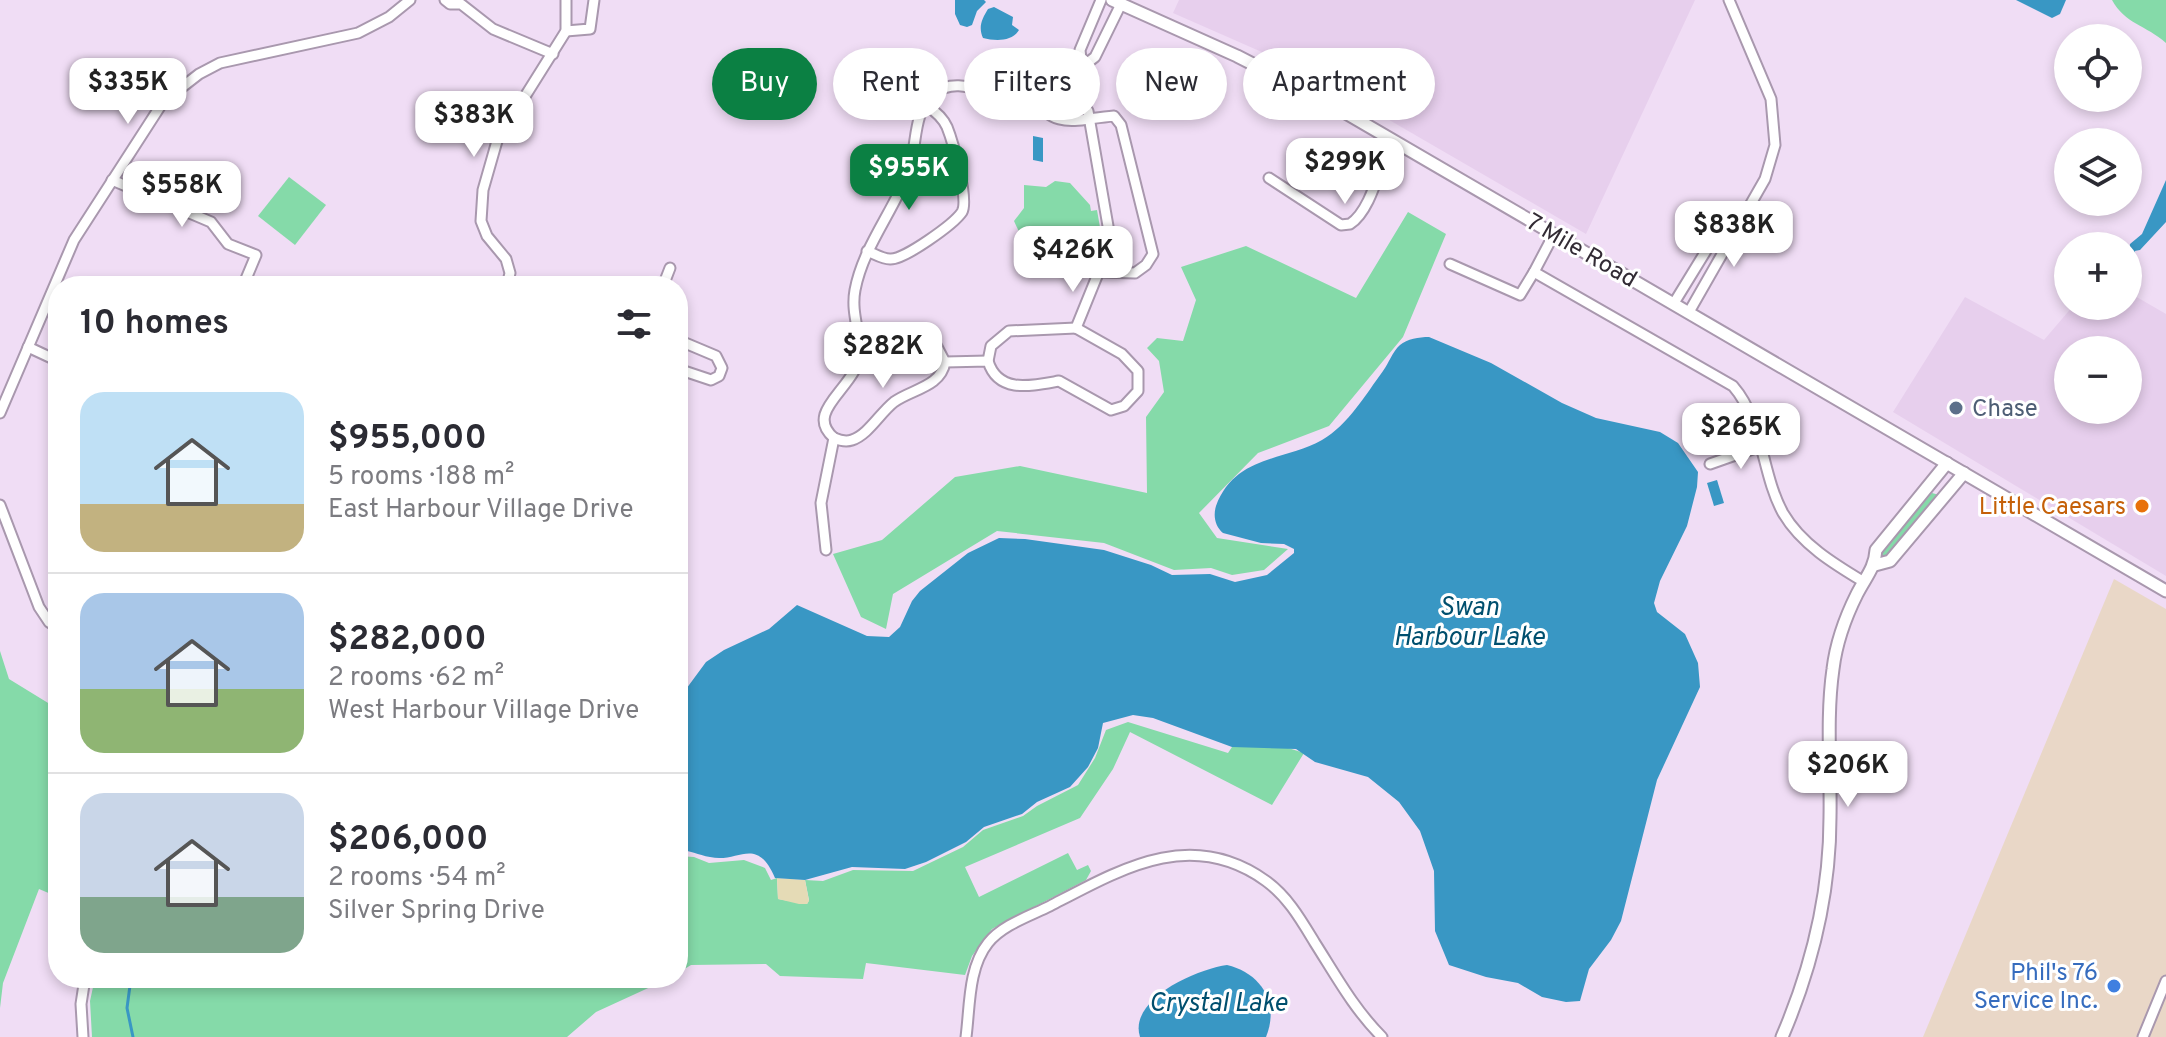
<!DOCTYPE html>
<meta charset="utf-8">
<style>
:root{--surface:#fff;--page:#f7f7f7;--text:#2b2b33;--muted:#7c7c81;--line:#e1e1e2;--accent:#0b8043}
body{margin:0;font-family:Overpass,sans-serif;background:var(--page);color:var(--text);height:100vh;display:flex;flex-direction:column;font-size:30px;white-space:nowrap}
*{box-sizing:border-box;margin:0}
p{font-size:26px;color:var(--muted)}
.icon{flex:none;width:44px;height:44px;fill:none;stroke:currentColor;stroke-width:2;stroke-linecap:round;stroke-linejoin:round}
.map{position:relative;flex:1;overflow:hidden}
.drawer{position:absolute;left:48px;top:276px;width:640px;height:712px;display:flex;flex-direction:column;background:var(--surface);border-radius:32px;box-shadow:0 4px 12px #0003}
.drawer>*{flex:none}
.banner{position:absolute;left:712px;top:48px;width:760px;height:72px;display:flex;gap:16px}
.tools{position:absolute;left:2054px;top:24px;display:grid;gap:16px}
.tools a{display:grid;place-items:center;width:88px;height:88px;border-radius:50%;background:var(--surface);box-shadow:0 4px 12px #0003;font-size:40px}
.price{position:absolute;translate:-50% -68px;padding:0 18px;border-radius:16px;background:#fff;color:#222;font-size:26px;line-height:52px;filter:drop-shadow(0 2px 4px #0008)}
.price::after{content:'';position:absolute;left:50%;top:48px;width:24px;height:18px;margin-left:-12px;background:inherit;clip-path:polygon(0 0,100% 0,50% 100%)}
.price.on{background:var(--accent);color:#fff}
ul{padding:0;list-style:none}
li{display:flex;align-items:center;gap:24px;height:200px;padding:0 32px}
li+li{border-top:2px solid var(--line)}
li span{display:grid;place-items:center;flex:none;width:224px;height:160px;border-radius:24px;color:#555}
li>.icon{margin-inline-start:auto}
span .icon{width:96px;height:96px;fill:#fffc;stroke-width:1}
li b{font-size:34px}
h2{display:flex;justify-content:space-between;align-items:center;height:96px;padding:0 32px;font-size:34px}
.tag{padding:0 28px;border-radius:36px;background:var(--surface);box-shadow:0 4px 12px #0003;font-size:28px;line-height:72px}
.tag.on{background:var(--accent);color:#fff}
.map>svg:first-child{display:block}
.built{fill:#e7cfed;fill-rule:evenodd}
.industrial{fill:#e9d7c7}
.green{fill:#85daa9}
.sand{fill:#e5dbb6}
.water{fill:#3997c4}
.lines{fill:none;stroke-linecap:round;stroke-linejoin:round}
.stream{stroke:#3997c4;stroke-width:3}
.minor-casing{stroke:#a998ae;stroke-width:13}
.tertiary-casing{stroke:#a998ae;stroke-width:15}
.minor{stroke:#fff;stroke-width:9}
.tertiary{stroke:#fff;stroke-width:11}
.service-dot{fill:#5c6f8a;stroke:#fff;stroke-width:3}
.food-dot{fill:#e8710a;stroke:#fff;stroke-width:3}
.shop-dot{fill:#3f7fe0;stroke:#fff;stroke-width:3}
.labels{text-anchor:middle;stroke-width:6;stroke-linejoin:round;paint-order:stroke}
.street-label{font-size:24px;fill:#322b34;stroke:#fff}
.service-label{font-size:24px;fill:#4e5e75;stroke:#fff;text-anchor:start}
.food-label{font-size:24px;fill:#c56008;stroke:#fff;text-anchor:end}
.shop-label{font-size:24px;fill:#366cbe;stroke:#fff;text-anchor:end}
.water-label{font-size:26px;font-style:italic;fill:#004f6e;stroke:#fff}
</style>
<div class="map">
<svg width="2166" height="1037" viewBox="0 0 2166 1037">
<rect width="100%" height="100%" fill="#f0ddf5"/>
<!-- built -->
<g class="built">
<polygon points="1179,0 1695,0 1586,234 1303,70 1173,13"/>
<path d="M 2128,292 L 2166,314 L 2166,576 L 1893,412 L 1965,297 L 2044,340 L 2073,306 L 2128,306 ZM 2068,350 L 2128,350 L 2128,410 L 2068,410 Z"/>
</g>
<!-- industrial -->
<polygon class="industrial" points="2114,579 2166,609 2166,1037 1923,1037"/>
<!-- green -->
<g class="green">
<path d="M 2112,0 L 2166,0 L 2166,43 C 2146,25 2125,24 2112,0 Z"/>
<polygon points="289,177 326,205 295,245 258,216"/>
<polygon points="1055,181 1070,183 1090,205 1091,211 1097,210 1102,239 1092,239 1091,248 1082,249 1067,263 1024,263 1026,247 1014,221 1024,208 1024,185 1046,187"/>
<polygon points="1408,212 1446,234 1403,337 1329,426 1258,453 1199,513 1217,538 1288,549 1264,570 1232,575 1211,568 1174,570 1104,543 997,531 893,594 886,629 861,617 833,554 882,540 955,477 1020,466 1147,493 1146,417 1164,392 1159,361 1147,348 1157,338 1183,341 1196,300 1181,267 1246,246 1356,298"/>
<polygon points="1932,493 1939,495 1887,557 1882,557 1881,552"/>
<polygon points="0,651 9,679 53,706 58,704 58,897 39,889 3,983 0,1008"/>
<polygon points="1128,722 1228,753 1232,747 1285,747 1304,753 1272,805 1130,732 1113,769 1080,818 965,867 979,897 1068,853 1077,870 1088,865 1091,871 1086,880 992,929 972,956 965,975 866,963 863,979 780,976 766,964 691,965 678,973 678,856 694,857 709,863 744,860 765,868 771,880 777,878 778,899 807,904 809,900 805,880 823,881 853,870 913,871 963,847 983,830 1023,816 1037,806 1078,785 1095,758 1106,730"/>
<polygon points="95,978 670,978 596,1012 567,1037 92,1037 90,1001"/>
</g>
<!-- sand -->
<polygon class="sand" points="777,878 805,880 809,901 807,904 799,904 778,899"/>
<!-- water -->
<g class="water">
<polygon points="955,0 984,0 986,2 977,11 972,25 967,27 960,25 955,14"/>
<polygon points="2016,0 2066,0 2060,14 2052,18"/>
<path d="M 994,7 L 1013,17 L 1012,25 L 1019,30 C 1012,42 995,41 983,38 C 978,27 982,19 988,9 Z"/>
<polygon points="1033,136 1043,138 1043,162 1033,160"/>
<polygon points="2166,180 2166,222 2140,250 2129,252 2130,244 2142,234"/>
<path d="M 1429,337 L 1491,363 L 1562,403 L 1596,418 L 1660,432 L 1678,443 L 1698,472 L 1697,487 L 1687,526 L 1660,581 L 1654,603 L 1657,612 L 1685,634 L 1698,663 L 1700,687 L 1657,780 L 1621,921 L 1611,940 L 1589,969 L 1580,1001 L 1566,1002 L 1542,997 L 1518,983 L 1486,977 L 1449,965 L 1435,931 L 1434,871 L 1420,831 L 1399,802 L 1368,777 L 1315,762 L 1296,749 L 1232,747 L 1153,718 L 1133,715 L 1103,723 L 1098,748 L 1088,767 L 1070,787 L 1037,802 L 1022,814 L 984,827 L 966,842 L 926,862 L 905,869 L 852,867 L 805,880 L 775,878 C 756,834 738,864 710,857 C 698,855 690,850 678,850 L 678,700 L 706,662 L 724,650 L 769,629 L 797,605 L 867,636 L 889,637 L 900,627 L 912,601 L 920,591 L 968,553 L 999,538 L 1025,539 L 1104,550 L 1151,565 L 1172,575 L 1210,574 L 1235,582 L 1267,575 L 1294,553 L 1294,549 L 1284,544 L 1261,543 L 1223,533 C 1215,526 1213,516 1216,506 C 1235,455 1285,461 1322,440 C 1348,425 1366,394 1383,371 C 1389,363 1392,352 1400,345 C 1407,339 1419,337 1429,337 Z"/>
<polygon points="1717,480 1724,503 1714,506 1707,483"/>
<path d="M 1227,965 C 1261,973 1280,1003 1266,1037 L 1140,1037 C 1128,999 1197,969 1227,965 Z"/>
</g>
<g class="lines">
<!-- stream -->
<g class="stream">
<polyline points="2128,269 2134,249"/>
<polyline points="131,978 127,1008 133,1037"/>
</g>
<!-- minor casing -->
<g class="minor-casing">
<g id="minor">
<polyline points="445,0 450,4 461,4 493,29 553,54"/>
<polyline points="566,31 590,29 594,0"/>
<polyline points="1082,67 1080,50 1101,0"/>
<path d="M 1028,94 C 1057,132 1074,119 1114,116 L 1121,125 L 1153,254 L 1146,265 L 1135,273 L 1100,272"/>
<polyline points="1070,94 1082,67 1095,57 1121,4"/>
<path d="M 1269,178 L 1341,225 L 1350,224 C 1372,210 1380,163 1392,140"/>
<polyline points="112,180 211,222 228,244 256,255 243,286"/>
<path d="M 1554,234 L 1534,272 L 1733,386 C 1764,422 1761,473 1783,513 C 1801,544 1834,564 1864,582"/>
<path d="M 867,251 C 875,254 882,259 890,259 C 904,260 954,224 962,212 C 969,200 953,142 947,127 C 943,118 935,111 926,105"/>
<polyline points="1450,264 1520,295 1534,272"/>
<polyline points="507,286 510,273 506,259 487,236 481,221 483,190 497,141 566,31 566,0"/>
<polyline points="663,286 670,268"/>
<polyline points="1674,303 1720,228 1745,210"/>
<polyline points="1689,312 1765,179 1775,145 1771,99 1729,0"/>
<polyline points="678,340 716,356 722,368 719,376 711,380 678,369"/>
<polyline points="28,347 58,361"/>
<path d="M 860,348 C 886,339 907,336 934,341 L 945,362"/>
<polyline points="988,361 991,346 1009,331 1076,328"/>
<path d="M 945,362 L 988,361 C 998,394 1031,386 1059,381 L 1111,410 L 1124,406 L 1138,391 L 1138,371 L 1122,354 L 1076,328"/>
<polyline points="0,413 74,240 163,102 199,74 220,63 358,33 389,17 410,0"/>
<path d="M 834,438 C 801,410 861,386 860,350 C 859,329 851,311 855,290 C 864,243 898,207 911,162 C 917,139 914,111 934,94 C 958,73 991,99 1016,96 C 1048,93 1064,81 1088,111 L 1108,226 L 1108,249 L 1076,328"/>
<path d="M 834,438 C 841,441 846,442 852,440 C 868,435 880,413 894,402 C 912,389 941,387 945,362"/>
<polyline points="1710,464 1761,446"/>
<polyline points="0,505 39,607 49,622 58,628"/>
<polyline points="826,550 821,503 834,438"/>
<polyline points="83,1037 81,1004 85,978"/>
<path d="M 966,1037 C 970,1007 968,968 988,943 C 1002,925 1030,916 1050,906 C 1121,869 1191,827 1266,881 C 1288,897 1301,920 1315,943 C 1336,976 1354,1009 1382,1037"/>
<polyline points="2143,1037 2166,981"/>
</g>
</g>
<!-- tertiary casing -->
<g class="tertiary-casing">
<g id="tertiary">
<polyline points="1112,0 1237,56 1327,102 2166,591"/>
<polyline points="1875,565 1890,561 1964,473"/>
<path d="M 1782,1037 C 1812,967 1830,893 1830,817 C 1831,768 1826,718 1833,669 C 1836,644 1846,616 1857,594 C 1865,578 1875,568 1876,550 L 1947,463"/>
</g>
</g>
<!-- minor -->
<use href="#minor" class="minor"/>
<!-- tertiary -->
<use href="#tertiary" class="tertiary"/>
</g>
<!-- markers -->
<circle class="service-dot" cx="1956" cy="408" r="8"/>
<circle class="food-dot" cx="2142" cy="506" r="8"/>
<circle class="shop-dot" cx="2114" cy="986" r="8"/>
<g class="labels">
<!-- street labels -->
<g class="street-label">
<text transform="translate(1582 250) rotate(30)" y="8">7 Mile Road</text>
</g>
<!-- service labels -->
<g class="service-label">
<text x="1972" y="416">Chase</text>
</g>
<!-- food labels -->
<g class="food-label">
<text x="2126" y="514">Little Caesars</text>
</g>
<!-- shop labels -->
<g class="shop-label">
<text x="2098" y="980">Phil's 76<tspan x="2098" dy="28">Service Inc.</tspan></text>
</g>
<!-- water labels -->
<g class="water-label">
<text x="1469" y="615">Swan<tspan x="1469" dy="30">Harbour Lake</tspan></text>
<text x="1218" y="1011">Crystal Lake</text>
</g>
</g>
</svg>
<div class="tools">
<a><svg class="icon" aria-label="locate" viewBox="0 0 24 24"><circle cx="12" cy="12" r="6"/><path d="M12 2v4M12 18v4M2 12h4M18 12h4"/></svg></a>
<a><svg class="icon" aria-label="layers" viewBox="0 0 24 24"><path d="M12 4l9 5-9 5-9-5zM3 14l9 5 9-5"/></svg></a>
<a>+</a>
<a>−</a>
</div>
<b class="price" style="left:128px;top:126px">$335K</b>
<b class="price" style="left:474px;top:159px">$383K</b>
<b class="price" style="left:1345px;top:206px">$299K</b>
<b class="price on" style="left:909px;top:212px">$955K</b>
<b class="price" style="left:182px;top:229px">$558K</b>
<b class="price" style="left:1734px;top:269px">$838K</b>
<b class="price" style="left:1073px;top:294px">$426K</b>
<b class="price" style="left:883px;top:390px">$282K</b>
<b class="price" style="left:1741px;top:471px">$265K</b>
<b class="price" style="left:1848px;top:809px">$206K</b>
<div class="banner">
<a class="tag on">Buy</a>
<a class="tag">Rent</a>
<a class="tag">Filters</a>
<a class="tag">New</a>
<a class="tag">Apartment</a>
</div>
<section class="drawer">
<h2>10 homes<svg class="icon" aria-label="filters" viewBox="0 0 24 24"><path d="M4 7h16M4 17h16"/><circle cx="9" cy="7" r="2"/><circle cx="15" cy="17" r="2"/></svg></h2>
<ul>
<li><span style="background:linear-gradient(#bfe0f5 70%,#c2b280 0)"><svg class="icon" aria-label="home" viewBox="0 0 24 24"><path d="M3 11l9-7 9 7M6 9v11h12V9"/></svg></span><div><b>$955,000</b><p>5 rooms · 188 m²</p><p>East Harbour Village Drive</p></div></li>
<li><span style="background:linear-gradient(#a9c7e8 60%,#8fb573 0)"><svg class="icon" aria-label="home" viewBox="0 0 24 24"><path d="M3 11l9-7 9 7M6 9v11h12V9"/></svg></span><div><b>$282,000</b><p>2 rooms · 62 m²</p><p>West Harbour Village Drive</p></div></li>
<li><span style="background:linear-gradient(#c9d6e8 65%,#7fa58c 0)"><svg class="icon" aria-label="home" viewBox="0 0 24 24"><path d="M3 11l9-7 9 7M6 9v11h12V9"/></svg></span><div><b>$206,000</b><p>2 rooms · 54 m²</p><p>Silver Spring Drive</p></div></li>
</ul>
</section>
</div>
